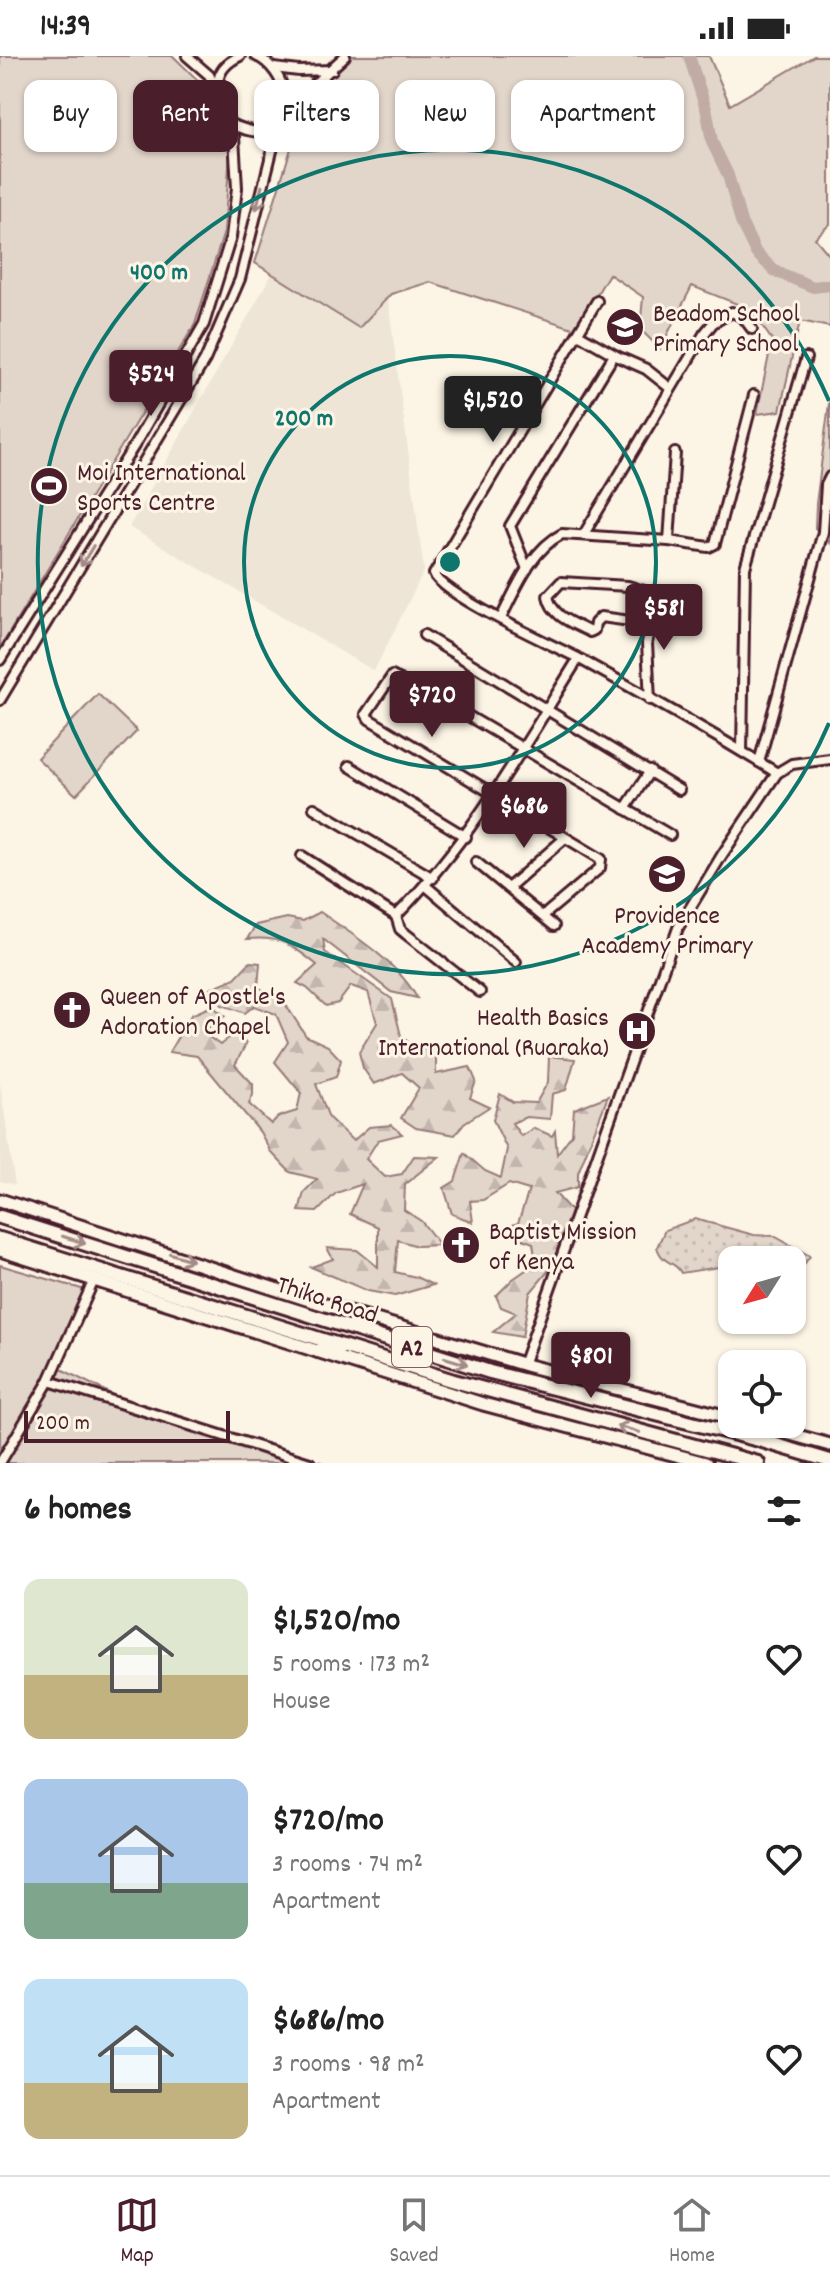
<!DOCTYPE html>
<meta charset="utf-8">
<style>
:root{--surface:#fff;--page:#f2f2f2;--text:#222;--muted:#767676;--line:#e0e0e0;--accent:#4a1f2b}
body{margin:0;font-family:Dekko,sans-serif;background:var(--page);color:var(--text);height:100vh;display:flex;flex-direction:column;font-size:30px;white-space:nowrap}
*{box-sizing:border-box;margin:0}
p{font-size:26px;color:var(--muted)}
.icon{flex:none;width:44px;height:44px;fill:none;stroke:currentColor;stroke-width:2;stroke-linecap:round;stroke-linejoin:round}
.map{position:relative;height:1407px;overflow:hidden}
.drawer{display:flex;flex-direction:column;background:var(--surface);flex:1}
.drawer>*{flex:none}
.hud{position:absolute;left:24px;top:24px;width:782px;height:72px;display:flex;gap:16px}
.needle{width:52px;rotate:233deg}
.controls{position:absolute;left:718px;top:1190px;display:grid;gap:16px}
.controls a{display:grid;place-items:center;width:88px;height:88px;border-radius:16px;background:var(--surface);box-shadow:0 2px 6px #0004;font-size:40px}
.scale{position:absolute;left:24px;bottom:20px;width:206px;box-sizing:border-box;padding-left:8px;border:4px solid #4a1f2b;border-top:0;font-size:22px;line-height:28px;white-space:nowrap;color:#4a1f2b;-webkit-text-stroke:6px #fcf5e5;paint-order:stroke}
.price{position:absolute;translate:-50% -68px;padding:0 18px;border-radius:8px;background:var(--accent);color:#fff;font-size:26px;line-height:52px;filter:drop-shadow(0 2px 4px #0008)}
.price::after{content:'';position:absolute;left:50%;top:48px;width:24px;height:18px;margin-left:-12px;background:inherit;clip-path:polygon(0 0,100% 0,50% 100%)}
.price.current{background:#222;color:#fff}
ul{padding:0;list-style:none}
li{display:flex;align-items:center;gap:24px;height:200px;padding:0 24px}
li span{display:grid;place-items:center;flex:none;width:224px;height:160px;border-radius:16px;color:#555}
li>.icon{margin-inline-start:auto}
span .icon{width:96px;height:96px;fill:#fffc;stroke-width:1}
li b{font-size:34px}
h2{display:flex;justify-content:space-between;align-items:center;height:96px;padding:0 24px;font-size:34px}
.chip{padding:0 28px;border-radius:16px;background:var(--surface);box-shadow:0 2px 6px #0004;font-size:28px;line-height:72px}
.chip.current{background:var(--accent);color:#fff}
.status{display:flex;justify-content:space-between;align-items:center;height:56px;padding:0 40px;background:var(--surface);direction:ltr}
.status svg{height:22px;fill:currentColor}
.menu{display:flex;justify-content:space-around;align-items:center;height:112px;border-top:2px solid var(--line);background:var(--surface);font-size:22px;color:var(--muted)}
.menu a{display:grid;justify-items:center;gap:4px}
.menu .current{color:var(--accent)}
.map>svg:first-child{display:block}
.built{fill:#eee5d7}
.green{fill:#e2d5ca;stroke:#967a7a;stroke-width:2}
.forest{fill:url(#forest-firs);stroke:#967a7a;stroke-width:2}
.park{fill:url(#park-dots);stroke:#967a7a;stroke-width:2}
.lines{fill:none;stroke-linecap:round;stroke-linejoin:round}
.river{stroke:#c0aca5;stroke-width:12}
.minor-casing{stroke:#4a1f2b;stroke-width:14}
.secondary-casing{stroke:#4a1f2b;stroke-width:17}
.trunk-casing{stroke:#4a1f2b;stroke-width:18}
.minor{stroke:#fcf5e5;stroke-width:8}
.secondary{stroke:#fcf5e5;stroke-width:11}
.trunk{stroke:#fcf5e5;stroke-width:12}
.oneway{stroke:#a38a88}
.ring{fill:none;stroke:#0f766e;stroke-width:4}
.labels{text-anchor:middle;stroke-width:6;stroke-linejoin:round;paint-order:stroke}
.shield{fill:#fcf5e5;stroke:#7f5f63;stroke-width:2}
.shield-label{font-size:24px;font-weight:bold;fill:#4a1f2b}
.poi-label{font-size:26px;fill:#4a1f2b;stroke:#fcf5e5;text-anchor:start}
.street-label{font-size:26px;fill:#4a1f2b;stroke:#fcf5e5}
.centre{fill:#0f766e;stroke:#fcf5e5;stroke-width:4}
.ring-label{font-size:24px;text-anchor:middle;font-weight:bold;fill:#0f766e;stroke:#fcf5e5;stroke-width:6;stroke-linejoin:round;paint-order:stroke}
</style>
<div class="status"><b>14:39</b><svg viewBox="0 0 49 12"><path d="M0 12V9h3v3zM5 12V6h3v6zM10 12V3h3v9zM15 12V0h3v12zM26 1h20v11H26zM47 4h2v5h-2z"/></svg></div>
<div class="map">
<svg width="830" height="1407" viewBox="0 0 830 1407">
<defs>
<pattern id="forest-firs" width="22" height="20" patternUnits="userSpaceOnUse" patternTransform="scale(2)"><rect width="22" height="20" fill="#e2d5ca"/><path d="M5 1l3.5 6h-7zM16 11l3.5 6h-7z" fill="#c3b6ae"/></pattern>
<pattern id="park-dots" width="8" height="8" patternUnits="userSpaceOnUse" patternTransform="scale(2)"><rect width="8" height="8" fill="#e2d5ca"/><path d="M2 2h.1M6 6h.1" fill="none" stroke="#c3b6ae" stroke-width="1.8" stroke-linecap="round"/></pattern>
</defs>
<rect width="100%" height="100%" fill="#fcf5e5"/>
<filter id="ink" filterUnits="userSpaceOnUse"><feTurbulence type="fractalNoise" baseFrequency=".0125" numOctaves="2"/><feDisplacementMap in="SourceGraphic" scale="16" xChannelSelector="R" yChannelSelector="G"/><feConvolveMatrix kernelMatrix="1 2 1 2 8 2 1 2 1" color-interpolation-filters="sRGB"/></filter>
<g filter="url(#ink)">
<!-- built -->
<g class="built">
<polygon points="316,140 380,182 424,515 374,615 129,471"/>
<polygon points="0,1027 15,1129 0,1125"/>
</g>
<!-- green -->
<g class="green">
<polygon points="0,0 173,0 211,37 231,85 224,176 195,268 0,592"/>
<polygon points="348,0 709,0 730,49 814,0 830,0 830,168 815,182 830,200 830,271 800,265 780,355 757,358 772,284 750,253 692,230 660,293 640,273 643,241 609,218 576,273 430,226 391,238 359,272 255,207 304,51"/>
<polygon points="830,340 830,487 815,472 816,448"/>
<polygon points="98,638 137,675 76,739 37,702"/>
<polygon points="0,1209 85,1234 53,1309 149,1357 324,1407 0,1407"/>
</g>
<!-- forest -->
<g class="forest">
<path d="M 320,856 C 352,878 399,907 417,942 L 391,936 L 323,883 L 325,896 L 392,943 L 401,980 L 417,993 L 436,990 L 436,1018 L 470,1011 L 476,1025 L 470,1042 L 489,1051 L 464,1067 L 455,1079 L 416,1072 L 401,1062 L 419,1032 L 402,1017 L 374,1028 L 363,1012 L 359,996 L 377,967 L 368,936 L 351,930 L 338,947 L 326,950 L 307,932 L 297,927 L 317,909 C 291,888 281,880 247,883 L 256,869 L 287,862 L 303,865 Z"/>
<polygon points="250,906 260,907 258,931 284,946 306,980 328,990 341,1004 336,1021 316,1028 329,1062 353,1085 369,1071 392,1069 402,1078 378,1084 366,1103 385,1121 402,1118 414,1100 439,1101 405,1128 404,1154 421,1165 440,1189 417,1190 398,1184 395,1216 416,1221 433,1229 395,1240 368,1235 311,1211 333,1203 327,1192 357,1194 378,1211 378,1171 350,1158 363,1128 336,1137 317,1156 299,1155 304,1136 317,1123 290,1116 270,1095 260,1076 197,1000 169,996 191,959 212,950 225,960 202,976 220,989 236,976 246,988 235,1009 253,1028 253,1039 249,1048 271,1068 278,1061 297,1055 301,1037 275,1006 288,986 276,958 254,950 245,957 222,949 207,934 235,922"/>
<polygon points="549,1000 575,1003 566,1034 552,1038 550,1063 526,1061 512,1067 521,1080 534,1072 552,1080 555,1075 557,1098 572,1078 574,1053 608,1040 578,1117 578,1131 555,1137 571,1155 550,1213 530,1237 522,1281 493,1276 516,1257 501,1251 496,1240 513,1223 536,1207 533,1187 500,1174 518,1167 529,1134 509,1128 483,1144 470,1145 473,1166 452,1158 444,1132 455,1125 464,1097 485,1115 501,1122 507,1093 493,1064 500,1038 513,1046 536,1047 548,1026"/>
</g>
<!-- park -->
<path class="park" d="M 695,1163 L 754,1179 L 774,1180 L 810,1200 L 800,1214 L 792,1217 L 792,1204 L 732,1204 L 732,1209 L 681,1217 C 675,1204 663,1210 657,1191 L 665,1174 Z"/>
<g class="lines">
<!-- river -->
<polyline class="river" points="689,0 707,56 712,86 728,119 741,166 756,197 775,215 813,231 830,229"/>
<!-- minor casing -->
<g class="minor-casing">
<g id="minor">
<polyline points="187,0 209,19 217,34"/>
<path d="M 240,0 C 206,16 219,40 230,68 C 239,71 251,77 261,75 C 302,67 285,12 256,0"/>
<polyline points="274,12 299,15 332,14"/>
<polyline points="284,56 345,0"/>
<path d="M 597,245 L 434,518 C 445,540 548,587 576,601 C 644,638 712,677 777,717"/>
<polyline points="578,278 615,299"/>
<polyline points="584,478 704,278 713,267 732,256 743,261 752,273"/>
<polyline points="669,485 675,397"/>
<polyline points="527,513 510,470 614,299 646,313 670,332"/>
<path d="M 501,562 C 516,533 531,494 562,478 L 669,485 L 709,491 L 715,488 L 754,339"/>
<path d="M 645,567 L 601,561 L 595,567 L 594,574 L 590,576 C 573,567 552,561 548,540 L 561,526 L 628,530 L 647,536 L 651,543 L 646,551 L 645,567 L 650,571 L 647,587 L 650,644"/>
<polyline points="424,579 679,734"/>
<polyline points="0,604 134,390 204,268 231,181 237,132 234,81 230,68"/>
<polyline points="0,644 205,304 240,223 274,87 276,66"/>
<polyline points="742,695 745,512 806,302"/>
<polyline points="759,706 823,476 826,429 830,421"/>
<polyline points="349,710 466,781"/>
<polyline points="314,752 433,822"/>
<polyline points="625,753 650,715"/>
<polyline points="302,800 396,860 400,873 406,878 480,936"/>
<polyline points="476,806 554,870"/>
<polyline points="426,830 516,906"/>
<polyline points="508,832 565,782"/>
<path d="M 396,860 C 471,784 522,693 578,603"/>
<polyline points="543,860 600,812 601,803 369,663 366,658 392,620 458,654 670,779"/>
<polyline points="523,1309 678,872 722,799 777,717 792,708 830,703"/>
<polyline points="49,1325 310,1407"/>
<polyline points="0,1407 49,1325 94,1224"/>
</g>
</g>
<!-- secondary casing -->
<g class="secondary-casing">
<g id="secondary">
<polyline points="0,1144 306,1243 529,1310 732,1362"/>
<polyline points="0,1194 483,1348 706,1407"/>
<polyline points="754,1368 830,1389"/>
</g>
</g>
<!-- trunk casing -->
<g class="trunk-casing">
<g id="trunk">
<polyline points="0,1161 490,1316 759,1384 830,1405"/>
<polyline points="0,1183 454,1325 758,1407"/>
<polyline points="318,1295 339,1293"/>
</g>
</g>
<!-- minor -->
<use href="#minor" class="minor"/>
<!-- secondary -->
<use href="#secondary" class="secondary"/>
<!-- trunk -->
<use href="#trunk" class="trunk"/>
</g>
<!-- one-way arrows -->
<defs><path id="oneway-shaft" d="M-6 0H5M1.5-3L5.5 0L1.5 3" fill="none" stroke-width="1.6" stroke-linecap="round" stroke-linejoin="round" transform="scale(2)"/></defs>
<g class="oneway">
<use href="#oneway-shaft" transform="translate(259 142) rotate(104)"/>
<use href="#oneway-shaft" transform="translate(87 500) rotate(121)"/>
<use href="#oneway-shaft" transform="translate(74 1184) rotate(18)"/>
<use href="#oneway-shaft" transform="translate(181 1201) rotate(18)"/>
<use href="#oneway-shaft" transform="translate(456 1305) rotate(17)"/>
<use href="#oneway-shaft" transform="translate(628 1373) rotate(-164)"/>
</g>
</g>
<!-- distance rings -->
<g class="ring">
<circle cx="450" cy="506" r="206"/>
<path d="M829 667A412 412 0 1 1 829 345"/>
</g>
<!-- icons -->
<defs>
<g id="school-disc" transform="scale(2)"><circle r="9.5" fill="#4a1f2b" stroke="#fcf5e5"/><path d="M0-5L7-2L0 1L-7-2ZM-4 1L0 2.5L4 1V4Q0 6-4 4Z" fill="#fff"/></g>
<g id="stadium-disc" transform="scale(2)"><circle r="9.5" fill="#4a1f2b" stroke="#fcf5e5"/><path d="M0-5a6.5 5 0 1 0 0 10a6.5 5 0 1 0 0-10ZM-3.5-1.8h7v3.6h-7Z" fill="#fff"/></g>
<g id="church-disc" transform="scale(2)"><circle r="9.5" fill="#4a1f2b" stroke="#fcf5e5"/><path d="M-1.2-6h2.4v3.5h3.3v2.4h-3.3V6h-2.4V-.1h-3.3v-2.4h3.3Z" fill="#fff"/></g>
<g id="hospital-disc" transform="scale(2)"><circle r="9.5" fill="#4a1f2b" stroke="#fcf5e5"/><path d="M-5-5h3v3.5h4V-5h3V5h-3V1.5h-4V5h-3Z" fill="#fff"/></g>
</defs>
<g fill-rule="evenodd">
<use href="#school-disc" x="625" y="271"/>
<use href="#stadium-disc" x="49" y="430"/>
<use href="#school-disc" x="667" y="818"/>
<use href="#church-disc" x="72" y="954"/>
<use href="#hospital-disc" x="637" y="975"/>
<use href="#church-disc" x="461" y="1189"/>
</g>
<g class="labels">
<!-- shield labels -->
<rect class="shield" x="392" y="1271" width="40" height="40" rx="6"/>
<g class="shield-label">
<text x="412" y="1299">A2</text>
</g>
<!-- poi labels -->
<g class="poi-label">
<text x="653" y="265">Beadom School<tspan x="653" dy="30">Primary School</tspan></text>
<text x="77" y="424">Moi International<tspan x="77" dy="30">Sports Centre</tspan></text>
<text x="667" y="867" text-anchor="middle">Providence<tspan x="667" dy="30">Academy Primary</tspan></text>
<text x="100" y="948">Queen of Apostle's<tspan x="100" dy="30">Adoration Chapel</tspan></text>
<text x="609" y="969" text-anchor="end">Health Basics<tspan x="609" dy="30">International (Ruaraka)</tspan></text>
<text x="489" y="1183">Baptist Mission<tspan x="489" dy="30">of Kenya</tspan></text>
</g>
<!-- street labels -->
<g class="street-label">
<text transform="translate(328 1242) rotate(18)" y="9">Thika Road</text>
</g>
</g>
<circle cx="450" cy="506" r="12" class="centre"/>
<g class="ring-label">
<text x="159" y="223">400 m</text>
<text x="304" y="369">200 m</text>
</g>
</svg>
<div class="controls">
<a><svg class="needle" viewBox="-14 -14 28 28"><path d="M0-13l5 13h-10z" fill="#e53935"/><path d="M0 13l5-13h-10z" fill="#767676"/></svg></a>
<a><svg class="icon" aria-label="locate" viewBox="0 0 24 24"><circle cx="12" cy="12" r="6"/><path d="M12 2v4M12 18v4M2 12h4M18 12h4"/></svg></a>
</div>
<div class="scale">200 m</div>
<b class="price" style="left:151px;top:362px">$524</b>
<b class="price current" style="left:493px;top:388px">$1,520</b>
<b class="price" style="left:664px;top:596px">$581</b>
<b class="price" style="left:432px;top:683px">$720</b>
<b class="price" style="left:524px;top:794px">$686</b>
<b class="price" style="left:591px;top:1344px">$801</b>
<div class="hud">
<a class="chip">Buy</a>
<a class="chip current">Rent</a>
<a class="chip">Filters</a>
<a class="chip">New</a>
<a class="chip">Apartment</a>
</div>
</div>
<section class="drawer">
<h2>6 homes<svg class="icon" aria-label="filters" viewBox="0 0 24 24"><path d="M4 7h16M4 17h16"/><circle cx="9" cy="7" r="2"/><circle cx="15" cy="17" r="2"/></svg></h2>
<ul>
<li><span style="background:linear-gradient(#dfe7d0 60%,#c2b280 0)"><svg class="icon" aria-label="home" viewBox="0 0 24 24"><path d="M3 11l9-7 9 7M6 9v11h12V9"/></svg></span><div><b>$1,520/mo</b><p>5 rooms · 173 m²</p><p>House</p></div><svg class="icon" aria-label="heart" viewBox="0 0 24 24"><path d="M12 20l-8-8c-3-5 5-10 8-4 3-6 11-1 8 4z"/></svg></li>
<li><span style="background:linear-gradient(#a9c7e8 65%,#7fa58c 0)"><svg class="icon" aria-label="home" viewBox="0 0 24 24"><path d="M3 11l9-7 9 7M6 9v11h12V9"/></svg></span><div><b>$720/mo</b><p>3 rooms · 74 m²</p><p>Apartment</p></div><svg class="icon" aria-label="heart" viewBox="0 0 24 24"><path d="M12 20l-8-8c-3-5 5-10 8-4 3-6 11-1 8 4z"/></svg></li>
<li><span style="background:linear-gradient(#bfe0f5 65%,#c2b280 0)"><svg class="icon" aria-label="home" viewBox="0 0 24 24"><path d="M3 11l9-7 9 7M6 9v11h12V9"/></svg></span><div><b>$686/mo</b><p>3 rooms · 98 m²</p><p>Apartment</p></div><svg class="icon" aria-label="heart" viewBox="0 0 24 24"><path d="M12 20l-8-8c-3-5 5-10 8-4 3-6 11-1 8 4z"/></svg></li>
</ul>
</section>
<nav class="menu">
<a class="current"><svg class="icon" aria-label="map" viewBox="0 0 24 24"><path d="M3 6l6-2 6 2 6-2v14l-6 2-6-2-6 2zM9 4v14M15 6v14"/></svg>Map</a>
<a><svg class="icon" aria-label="saved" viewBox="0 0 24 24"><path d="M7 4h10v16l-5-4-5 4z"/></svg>Saved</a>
<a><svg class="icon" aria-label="home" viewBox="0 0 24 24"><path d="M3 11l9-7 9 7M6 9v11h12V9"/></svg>Home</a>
</nav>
